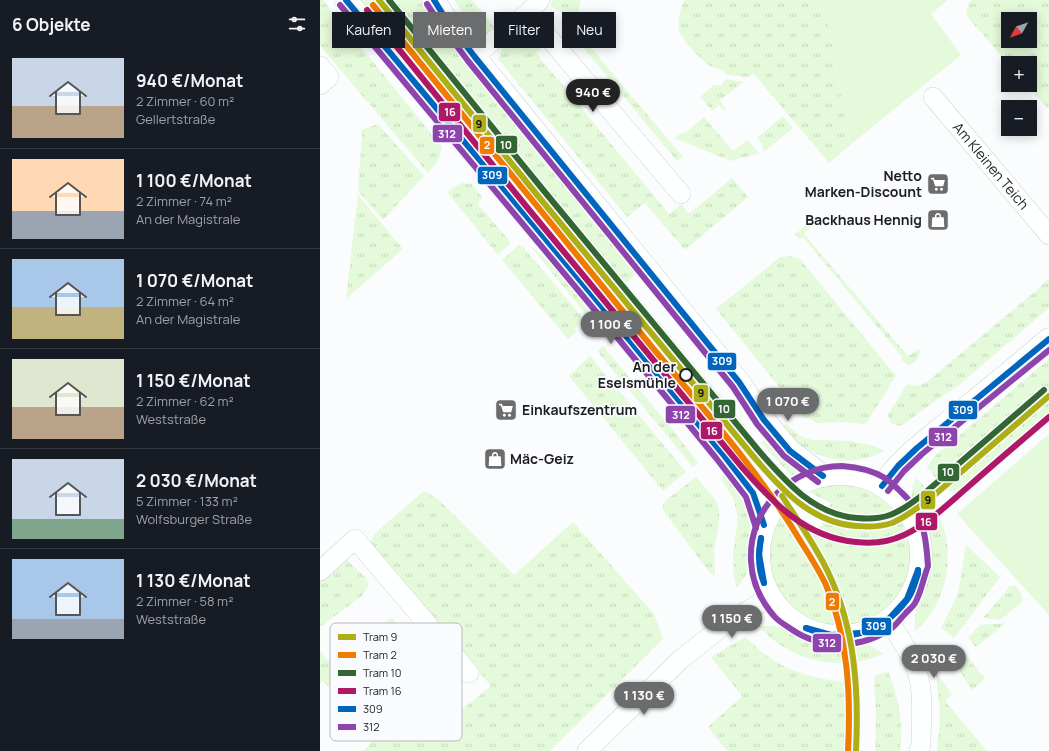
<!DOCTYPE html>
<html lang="de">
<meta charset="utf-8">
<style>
:root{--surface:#171b24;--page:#242831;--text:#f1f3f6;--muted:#9ea1a6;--line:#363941;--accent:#6b6c6d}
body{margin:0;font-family:Manrope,sans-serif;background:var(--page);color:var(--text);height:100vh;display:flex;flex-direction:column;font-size:15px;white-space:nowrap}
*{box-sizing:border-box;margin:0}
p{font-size:13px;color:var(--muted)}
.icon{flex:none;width:22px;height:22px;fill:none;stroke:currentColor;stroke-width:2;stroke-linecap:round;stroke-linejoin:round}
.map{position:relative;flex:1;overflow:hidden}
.sheet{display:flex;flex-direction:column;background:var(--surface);width:320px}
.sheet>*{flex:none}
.banner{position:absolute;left:12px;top:12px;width:380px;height:36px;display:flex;gap:8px}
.needle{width:26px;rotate:230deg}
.buttons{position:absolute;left:681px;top:12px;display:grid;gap:8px}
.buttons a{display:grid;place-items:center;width:36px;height:36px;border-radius:0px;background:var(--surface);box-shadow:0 2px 10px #0003;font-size:20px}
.price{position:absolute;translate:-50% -34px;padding:0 9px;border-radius:14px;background:var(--accent);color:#fff;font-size:13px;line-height:26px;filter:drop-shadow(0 1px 2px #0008)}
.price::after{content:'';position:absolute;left:50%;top:24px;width:12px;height:9px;margin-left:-6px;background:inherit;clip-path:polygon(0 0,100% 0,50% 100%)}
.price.on{background:#222;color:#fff}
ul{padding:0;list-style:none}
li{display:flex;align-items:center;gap:12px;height:100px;padding:0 12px}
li+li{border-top:1px solid var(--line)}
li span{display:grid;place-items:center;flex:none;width:112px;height:80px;border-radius:0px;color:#555}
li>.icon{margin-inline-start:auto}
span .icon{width:48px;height:48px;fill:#fffc;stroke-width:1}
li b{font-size:17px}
h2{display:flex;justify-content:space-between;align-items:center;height:48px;padding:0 12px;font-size:17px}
.pill{padding:0 14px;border-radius:0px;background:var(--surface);box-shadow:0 2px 10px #0003;font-size:14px;line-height:36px}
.pill.on{background:var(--accent);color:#fff}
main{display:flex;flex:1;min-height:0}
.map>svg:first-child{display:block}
.grass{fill:url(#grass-tufts);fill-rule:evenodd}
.green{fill:#e5fada}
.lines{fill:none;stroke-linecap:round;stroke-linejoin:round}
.street-casing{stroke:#d1d2d3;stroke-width:20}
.secondary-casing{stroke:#d1d2d3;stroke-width:23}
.street{stroke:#feffff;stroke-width:19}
.secondary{stroke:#feffff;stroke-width:22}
.bus-1-casing{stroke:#fafbfe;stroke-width:9}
.bus-2-casing{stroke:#fafbfe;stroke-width:9}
.bus-1{stroke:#0065bd;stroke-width:6}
.bus-2{stroke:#8e44ad;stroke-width:6}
.tram-1-casing{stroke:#fafbfe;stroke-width:9}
.tram-2-casing{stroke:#fafbfe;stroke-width:9}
.tram-3-casing{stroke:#fafbfe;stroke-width:9}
.tram-4-casing{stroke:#fafbfe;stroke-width:9}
.tram-1{stroke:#adaf17;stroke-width:6}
.tram-2{stroke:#ef7c00;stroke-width:6}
.tram-3{stroke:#363;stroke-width:6}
.tram-4{stroke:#af1867;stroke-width:6}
.stop-dot{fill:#fafbfe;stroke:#1d1e1f;stroke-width:2}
.labels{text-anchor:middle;stroke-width:3.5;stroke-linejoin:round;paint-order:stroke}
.street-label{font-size:14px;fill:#1d1e1f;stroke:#fafbfe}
.poi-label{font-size:14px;font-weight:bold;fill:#1d1e1f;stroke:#fafbfe;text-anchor:end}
.stop-label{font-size:14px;font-weight:bold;fill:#1d1e1f;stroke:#fafbfe;text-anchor:end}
.key{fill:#fafbfe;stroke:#b8b9bb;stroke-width:1}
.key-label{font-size:11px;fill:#1d1e1f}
.line-badge{stroke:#fafbfe;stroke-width:1.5}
.badge-label{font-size:11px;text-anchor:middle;font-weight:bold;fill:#fff}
.pale-badge-label{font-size:11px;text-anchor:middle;font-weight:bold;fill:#111}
</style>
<main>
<section class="sheet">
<h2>6 Objekte<svg class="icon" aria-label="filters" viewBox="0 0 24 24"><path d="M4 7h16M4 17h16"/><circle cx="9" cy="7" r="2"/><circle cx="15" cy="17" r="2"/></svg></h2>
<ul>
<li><span style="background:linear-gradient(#c9d6e8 60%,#b9a48a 0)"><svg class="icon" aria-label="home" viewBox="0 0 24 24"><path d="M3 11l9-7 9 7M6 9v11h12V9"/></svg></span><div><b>940 €/Monat</b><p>2 Zimmer · 60 m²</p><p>Gellertstraße</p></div></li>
<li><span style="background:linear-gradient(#ffd9b3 65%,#9aa5b1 0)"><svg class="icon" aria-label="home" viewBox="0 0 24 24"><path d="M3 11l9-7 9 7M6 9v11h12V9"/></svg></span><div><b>1 100 €/Monat</b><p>2 Zimmer · 74 m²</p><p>An der Magistrale</p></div></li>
<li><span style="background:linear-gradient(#a9c7e8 60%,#c2b280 0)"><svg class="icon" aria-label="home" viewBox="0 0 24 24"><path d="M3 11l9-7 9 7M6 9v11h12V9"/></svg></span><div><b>1 070 €/Monat</b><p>2 Zimmer · 64 m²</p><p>An der Magistrale</p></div></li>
<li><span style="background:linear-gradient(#dfe7d0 60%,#b9a48a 0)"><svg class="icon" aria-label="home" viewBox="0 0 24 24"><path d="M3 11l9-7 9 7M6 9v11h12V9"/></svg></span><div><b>1 150 €/Monat</b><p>2 Zimmer · 62 m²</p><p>Weststraße</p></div></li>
<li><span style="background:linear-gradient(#c9d6e8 75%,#7fa58c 0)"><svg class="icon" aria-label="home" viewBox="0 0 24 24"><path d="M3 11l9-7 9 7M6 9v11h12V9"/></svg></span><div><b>2 030 €/Monat</b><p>5 Zimmer · 133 m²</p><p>Wolfsburger Straße</p></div></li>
<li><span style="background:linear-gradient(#a9c7e8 75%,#9aa5b1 0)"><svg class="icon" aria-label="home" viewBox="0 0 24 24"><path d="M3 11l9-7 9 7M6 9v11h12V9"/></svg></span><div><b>1 130 €/Monat</b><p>2 Zimmer · 58 m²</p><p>Weststraße</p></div></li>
</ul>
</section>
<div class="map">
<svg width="729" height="751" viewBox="0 0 729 751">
<defs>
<pattern id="grass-tufts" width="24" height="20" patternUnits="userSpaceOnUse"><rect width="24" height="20" fill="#e5fada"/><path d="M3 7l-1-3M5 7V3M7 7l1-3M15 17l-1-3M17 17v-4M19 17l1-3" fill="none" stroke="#c4d6bb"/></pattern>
</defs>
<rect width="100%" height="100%" fill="#fbfcfd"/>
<!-- grass -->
<g class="grass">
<path d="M 0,0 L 3,0 L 122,147 C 121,157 115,166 108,173 L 0,46 Z"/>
<polygon points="37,0 101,0 144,62 318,273 284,301"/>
<polygon points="134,0 152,0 174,27 166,34 158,34"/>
<polygon points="233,0 261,0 258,14 259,23 254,22 230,5"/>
<path d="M 364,0 L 504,0 L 530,145 L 509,163 L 434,74 L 427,77 L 407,75 C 403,69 401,70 395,68 C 385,65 361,40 359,30 C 357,20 361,9 364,0 Z"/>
<path d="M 652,0 L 729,0 L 729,107 L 727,108 L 707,85 L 710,85 L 710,63 L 688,64 L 646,15 L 648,4 ZM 688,19 L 710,19 L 710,41 L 688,41 Z"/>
<polygon points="246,27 256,30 363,157 357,161"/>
<path d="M 205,30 L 219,36 L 226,44 L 216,53 L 349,214 L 361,204 L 369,214 L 412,178 L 428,197 L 365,250 L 325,203 L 307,217 L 179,60 C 180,45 190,34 205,30 Z"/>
<polygon points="406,79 424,82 400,100 406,110 404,111 399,105 392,111 380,97 394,85 401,85"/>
<polygon points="463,116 473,128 445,151 442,148 443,146 437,138"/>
<polygon points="384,117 413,151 427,140 439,153 411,161 354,138 363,132 364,134"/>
<polygon points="58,124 104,176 63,220 39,192 38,186 42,137 41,130"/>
<polygon points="141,183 152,184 162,197 158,204 191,243 178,255 127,192"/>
<polygon points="38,195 83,249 26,299"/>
<path d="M 489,223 L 492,226 L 484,234 L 588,356 L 599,349 L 600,353 C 598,359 595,364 588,365 L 581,360 L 583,358 L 483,237 L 479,239 L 475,234 Z"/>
<polygon points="198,246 203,247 264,319 255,328 257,331 248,339 182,260"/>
<polygon points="213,247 259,290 275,308 267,316 212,248"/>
<polygon points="470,256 480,259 576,376 546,424 523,422 498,423 483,416 396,309 460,257"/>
<path d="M 729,279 L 729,308 L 639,385 L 611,404 L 584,424 L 579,426 L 571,423 L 568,416 L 569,413 L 587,384 C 595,387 601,386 608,381 L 712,294 Z"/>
<polygon points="314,292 427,428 415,438 303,301"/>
<polygon points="283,346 354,431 378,463 373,467 277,351"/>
<polygon points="270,356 366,472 343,491 249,376"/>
<path d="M 729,359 L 729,417 L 640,493 C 624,493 617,479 607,467 L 615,456 Z"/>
<path d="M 466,424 L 482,437 L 493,440 L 530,441 L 554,446 L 564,451 C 527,472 488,456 460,428 Z"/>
<polygon points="449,437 489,473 476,478 468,472 441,443"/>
<polygon points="425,455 454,494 445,509 416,463"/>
<path d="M 408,471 C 414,479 431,508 433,517 C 435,527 431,560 428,570 C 426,576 421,582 417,588 L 414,578 L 413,554 L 418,517 L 414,500 L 401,479 Z"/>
<polygon points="376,477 396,501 399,509 399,523 394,550 395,576 389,572 342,509 345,501"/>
<path d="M 596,478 C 605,485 611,498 616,509 C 619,515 622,522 624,529 C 634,562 624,609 595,631 C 595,621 595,611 598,601 C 603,582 611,564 608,544 C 605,516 582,509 596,478 Z"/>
<path d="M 524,484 C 553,490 577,505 586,534 C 589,542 592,552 592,561 C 591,581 580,600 564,612 C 530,636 485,632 460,597 C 452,586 447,574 447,560 C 447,541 452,522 465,508 L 485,538 L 502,525 L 511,503 L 495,495 L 488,490 L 501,485 Z"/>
<polygon points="104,491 119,500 194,575 253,522 334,614 343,639 230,751 44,751 62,729 2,681 0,684 0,651 12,665 49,634 72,618 80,628 21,677 60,709 113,660 126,676 75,721 103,741 171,686 60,555 50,542 54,534"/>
<polygon points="646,545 680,577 634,638 621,628 638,594"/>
<polygon points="25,558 46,578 49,585 42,596 0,627 0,581"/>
<polygon points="690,586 696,586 701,593 703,601 680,620 663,618"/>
<polygon points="686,623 656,647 648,638 660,625"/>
<path d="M 438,626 L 454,626 L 468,629 L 498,641 L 511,643 L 548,644 L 563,654 C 518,674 470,660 438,626 Z"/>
<path d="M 425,637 C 434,645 442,653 452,659 C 473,674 505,681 531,682 L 533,710 L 531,751 L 407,751 L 388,727 L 422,696 L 391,657 Z"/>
<polygon points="642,650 665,679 652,690 640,672"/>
<path d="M 568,671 C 578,698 584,721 580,751 L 555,751 L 556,716 L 554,676 Z"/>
<polygon points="616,673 632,694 625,701 667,751 617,751 620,714"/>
</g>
<!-- green -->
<g class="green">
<polygon points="504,0 628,0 611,14 641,55 530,145"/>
<polygon points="729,434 729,615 637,514"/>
</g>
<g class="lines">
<!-- street casing -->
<g class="street-casing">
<g id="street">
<polyline points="208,13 361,194"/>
<polyline points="154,56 208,13 220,0"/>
<polyline points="0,66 9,77 0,85"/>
<path id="s1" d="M 613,97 L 729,235"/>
<polyline points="0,571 35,539 149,673"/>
<path d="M 568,621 C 580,637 592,656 598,675 C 604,694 601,724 601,744 L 599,751"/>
<polyline points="267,751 360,660 403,626 450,597"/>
</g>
</g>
<!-- secondary casing -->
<g class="secondary-casing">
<g id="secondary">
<polyline points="26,0 155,156 284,309 402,453 433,493 444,525"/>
<polyline points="114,0 124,16 154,56 419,382 444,420 470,451 503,476"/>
<circle cx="520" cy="555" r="81"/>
<path d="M 562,486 C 581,457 611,437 637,415 C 668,390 699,365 729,339"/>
</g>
</g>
<!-- street -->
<use href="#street" class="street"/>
<!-- secondary -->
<use href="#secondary" class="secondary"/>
<!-- bus-1 casing -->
<g class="bus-1-casing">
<g id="bus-1">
<polyline points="26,0 284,309 402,453 433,493 444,525"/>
<polyline points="114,0 124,16 154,56 419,382 444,420 470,451 503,476"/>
<polyline points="562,486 578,466 597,448 729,339"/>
<polyline points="441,538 439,554 444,583"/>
<path d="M 441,538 C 438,553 438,569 444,583"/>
<polyline points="486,628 511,635 540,633 566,622 587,599 598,570"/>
<path d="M 486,628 C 525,645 562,633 587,600 C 593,593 595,582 598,574 L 598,570"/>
</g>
</g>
<!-- bus-2 casing -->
<g class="bus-2-casing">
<g id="bus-2">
<polyline points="107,4 118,21 148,61 413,387 437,424 464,456 498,482"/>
<polyline points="20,5 278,314 396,458 426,497 436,528"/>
<polyline points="568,491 584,471 602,454 729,350"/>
<path d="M 607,569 C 603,580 601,593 595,603 C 593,607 588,610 585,614 C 581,618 577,624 573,627 C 543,649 501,650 471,629 C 465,625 458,621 454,616 C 441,601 432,582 431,561 C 428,510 470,466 522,466 C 536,467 552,470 565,478 C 571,482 576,487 581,492 C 589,499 597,510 601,521 C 606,536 607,550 608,566"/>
</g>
</g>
<!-- bus-1 -->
<use href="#bus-1" class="bus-1"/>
<!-- bus-2 -->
<use href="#bus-2" class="bus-2"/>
<!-- tram-1 casing -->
<g class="tram-1-casing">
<g id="tram-1">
<path d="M 59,0 L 218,196 L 433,456 C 460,488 491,523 536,526 C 548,527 560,527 572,523 C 586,517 599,507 611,498 L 729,396"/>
<path d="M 462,496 C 478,521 495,545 508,572 C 535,628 539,690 536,751"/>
</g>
</g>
<!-- tram-2 casing -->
<g class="tram-2-casing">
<path id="tram-2" d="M 53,5 C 145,119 238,233 332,347 C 384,410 439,471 481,542 C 490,556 499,570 506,585 C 528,637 531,695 528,751"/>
</g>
<!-- tram-3 casing -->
<g class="tram-3-casing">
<path id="tram-3" d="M 69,0 L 224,191 L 439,451 C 465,481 494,515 537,518 C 548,519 559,519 570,515 C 583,510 595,501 606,492 L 724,390"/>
</g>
<!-- tram-4 casing -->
<g class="tram-4-casing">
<path id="tram-4" d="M 47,10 L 206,206 L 421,466 C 452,502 486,538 536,542 C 552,544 569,542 584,535 C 608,524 628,504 649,486 C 675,463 702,440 729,417"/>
</g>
<!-- tram-1 -->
<use href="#tram-1" class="tram-1"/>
<!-- tram-2 -->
<use href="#tram-2" class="tram-2"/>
<!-- tram-3 -->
<use href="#tram-3" class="tram-3"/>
<!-- tram-4 -->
<use href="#tram-4" class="tram-4"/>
</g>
<!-- icons -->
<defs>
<g id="supermarket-square" transform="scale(1.15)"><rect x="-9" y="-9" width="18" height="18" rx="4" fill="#6b6c6d" stroke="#fafbfe"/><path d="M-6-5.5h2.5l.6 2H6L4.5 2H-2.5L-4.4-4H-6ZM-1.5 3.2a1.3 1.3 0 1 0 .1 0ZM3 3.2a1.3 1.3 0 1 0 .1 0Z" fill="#fff"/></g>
<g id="shop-square" transform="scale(1.15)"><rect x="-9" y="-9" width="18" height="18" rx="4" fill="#6b6c6d" stroke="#fafbfe"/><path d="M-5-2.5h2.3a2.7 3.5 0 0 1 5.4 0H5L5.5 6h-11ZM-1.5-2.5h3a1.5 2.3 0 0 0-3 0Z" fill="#fff"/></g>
</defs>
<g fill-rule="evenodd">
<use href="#supermarket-square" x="618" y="184"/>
<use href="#shop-square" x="618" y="220"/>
<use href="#supermarket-square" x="186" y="410"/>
<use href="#shop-square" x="175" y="459"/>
</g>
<!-- markers -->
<circle class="stop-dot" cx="366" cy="375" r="6"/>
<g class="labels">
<!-- street labels -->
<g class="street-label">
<text dy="5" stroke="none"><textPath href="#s1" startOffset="90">Am Kleinen Teich</textPath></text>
</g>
<!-- poi labels -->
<g class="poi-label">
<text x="602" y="181">Netto<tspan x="602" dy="16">Marken-Discount</tspan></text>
<text x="602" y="225">Backhaus Hennig</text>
<text x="202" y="415" text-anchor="start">Einkaufszentrum</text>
<text x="190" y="464" text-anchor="start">Mäc-Geiz</text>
</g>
<!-- stop labels -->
<g class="stop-label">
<text x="356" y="372">An der<tspan x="356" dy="16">Eselsmühle</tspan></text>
</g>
</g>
<!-- legend -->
<rect x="10" y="623" width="132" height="118" rx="6" class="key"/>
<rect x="18" y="634" width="18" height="6" fill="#adaf17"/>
<rect x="18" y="652" width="18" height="6" fill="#ef7c00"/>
<rect x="18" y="670" width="18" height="6" fill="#363"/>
<rect x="18" y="688" width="18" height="6" fill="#af1867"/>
<rect x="18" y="706" width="18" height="6" fill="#0065bd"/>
<rect x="18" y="724" width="18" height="6" fill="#8e44ad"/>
<g class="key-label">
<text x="43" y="641">Tram 9</text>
<text x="43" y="659">Tram 2</text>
<text x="43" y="677">Tram 10</text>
<text x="43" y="695">Tram 16</text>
<text x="43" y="713">309</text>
<text x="43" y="731">312</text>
</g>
<g class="line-badge">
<rect x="118" y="102" width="23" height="20" rx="4" fill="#af1867"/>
<rect x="152" y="114" width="15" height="19" rx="4" fill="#adaf17"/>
<rect x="112" y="124" width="31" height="19" rx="4" fill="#8e44ad"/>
<rect x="175" y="135" width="23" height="19" rx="4" fill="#363"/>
<rect x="159" y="136" width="16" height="19" rx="4" fill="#ef7c00"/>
<rect x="157" y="166" width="31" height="19" rx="4" fill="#0065bd"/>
<rect x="387" y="352" width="30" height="19" rx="4" fill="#0065bd"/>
<rect x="373" y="384" width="16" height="19" rx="4" fill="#adaf17"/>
<rect x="393" y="399" width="23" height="20" rx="4" fill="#363"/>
<rect x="628" y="400" width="30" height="20" rx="4" fill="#0065bd"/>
<rect x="345" y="405" width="31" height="19" rx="4" fill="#8e44ad"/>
<rect x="380" y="421" width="23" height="19" rx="4" fill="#af1867"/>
<rect x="608" y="427" width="30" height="20" rx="4" fill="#8e44ad"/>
<rect x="617" y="463" width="23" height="19" rx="4" fill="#363"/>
<rect x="600" y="490" width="16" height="20" rx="4" fill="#adaf17"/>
<rect x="595" y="512" width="23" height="19" rx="4" fill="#af1867"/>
<rect x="505" y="592" width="15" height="19" rx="4" fill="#ef7c00"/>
<rect x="541" y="617" width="31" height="19" rx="4" fill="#0065bd"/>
<rect x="492" y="633" width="30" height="20" rx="4" fill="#8e44ad"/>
</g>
<g class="badge-label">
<text x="130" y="116">16</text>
<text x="127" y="138">312</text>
<text x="186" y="149">10</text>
<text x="167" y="149">2</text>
<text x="172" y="179">309</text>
<text x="402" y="365">309</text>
<text x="404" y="413">10</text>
<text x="643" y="414">309</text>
<text x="361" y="419">312</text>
<text x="392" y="435">16</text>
<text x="623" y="441">312</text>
<text x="628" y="476">10</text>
<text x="606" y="526">16</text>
<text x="512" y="606">2</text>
<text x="556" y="630">309</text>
<text x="507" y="647">312</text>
</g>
<g class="pale-badge-label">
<text x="159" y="128">9</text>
<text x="381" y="397">9</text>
<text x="608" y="504">9</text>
</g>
</svg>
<div class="buttons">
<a><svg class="needle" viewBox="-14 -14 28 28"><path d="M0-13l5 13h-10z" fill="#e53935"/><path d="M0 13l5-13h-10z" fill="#9ea1a6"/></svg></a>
<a>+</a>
<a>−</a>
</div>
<b class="price on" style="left:273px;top:113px">940 €</b>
<b class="price" style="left:291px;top:345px">1 100 €</b>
<b class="price" style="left:468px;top:422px">1 070 €</b>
<b class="price" style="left:412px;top:639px">1 150 €</b>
<b class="price" style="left:614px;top:679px">2 030 €</b>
<b class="price" style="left:324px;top:716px">1 130 €</b>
<div class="banner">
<a class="pill">Kaufen</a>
<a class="pill on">Mieten</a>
<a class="pill">Filter</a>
<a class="pill">Neu</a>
</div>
</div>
</main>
